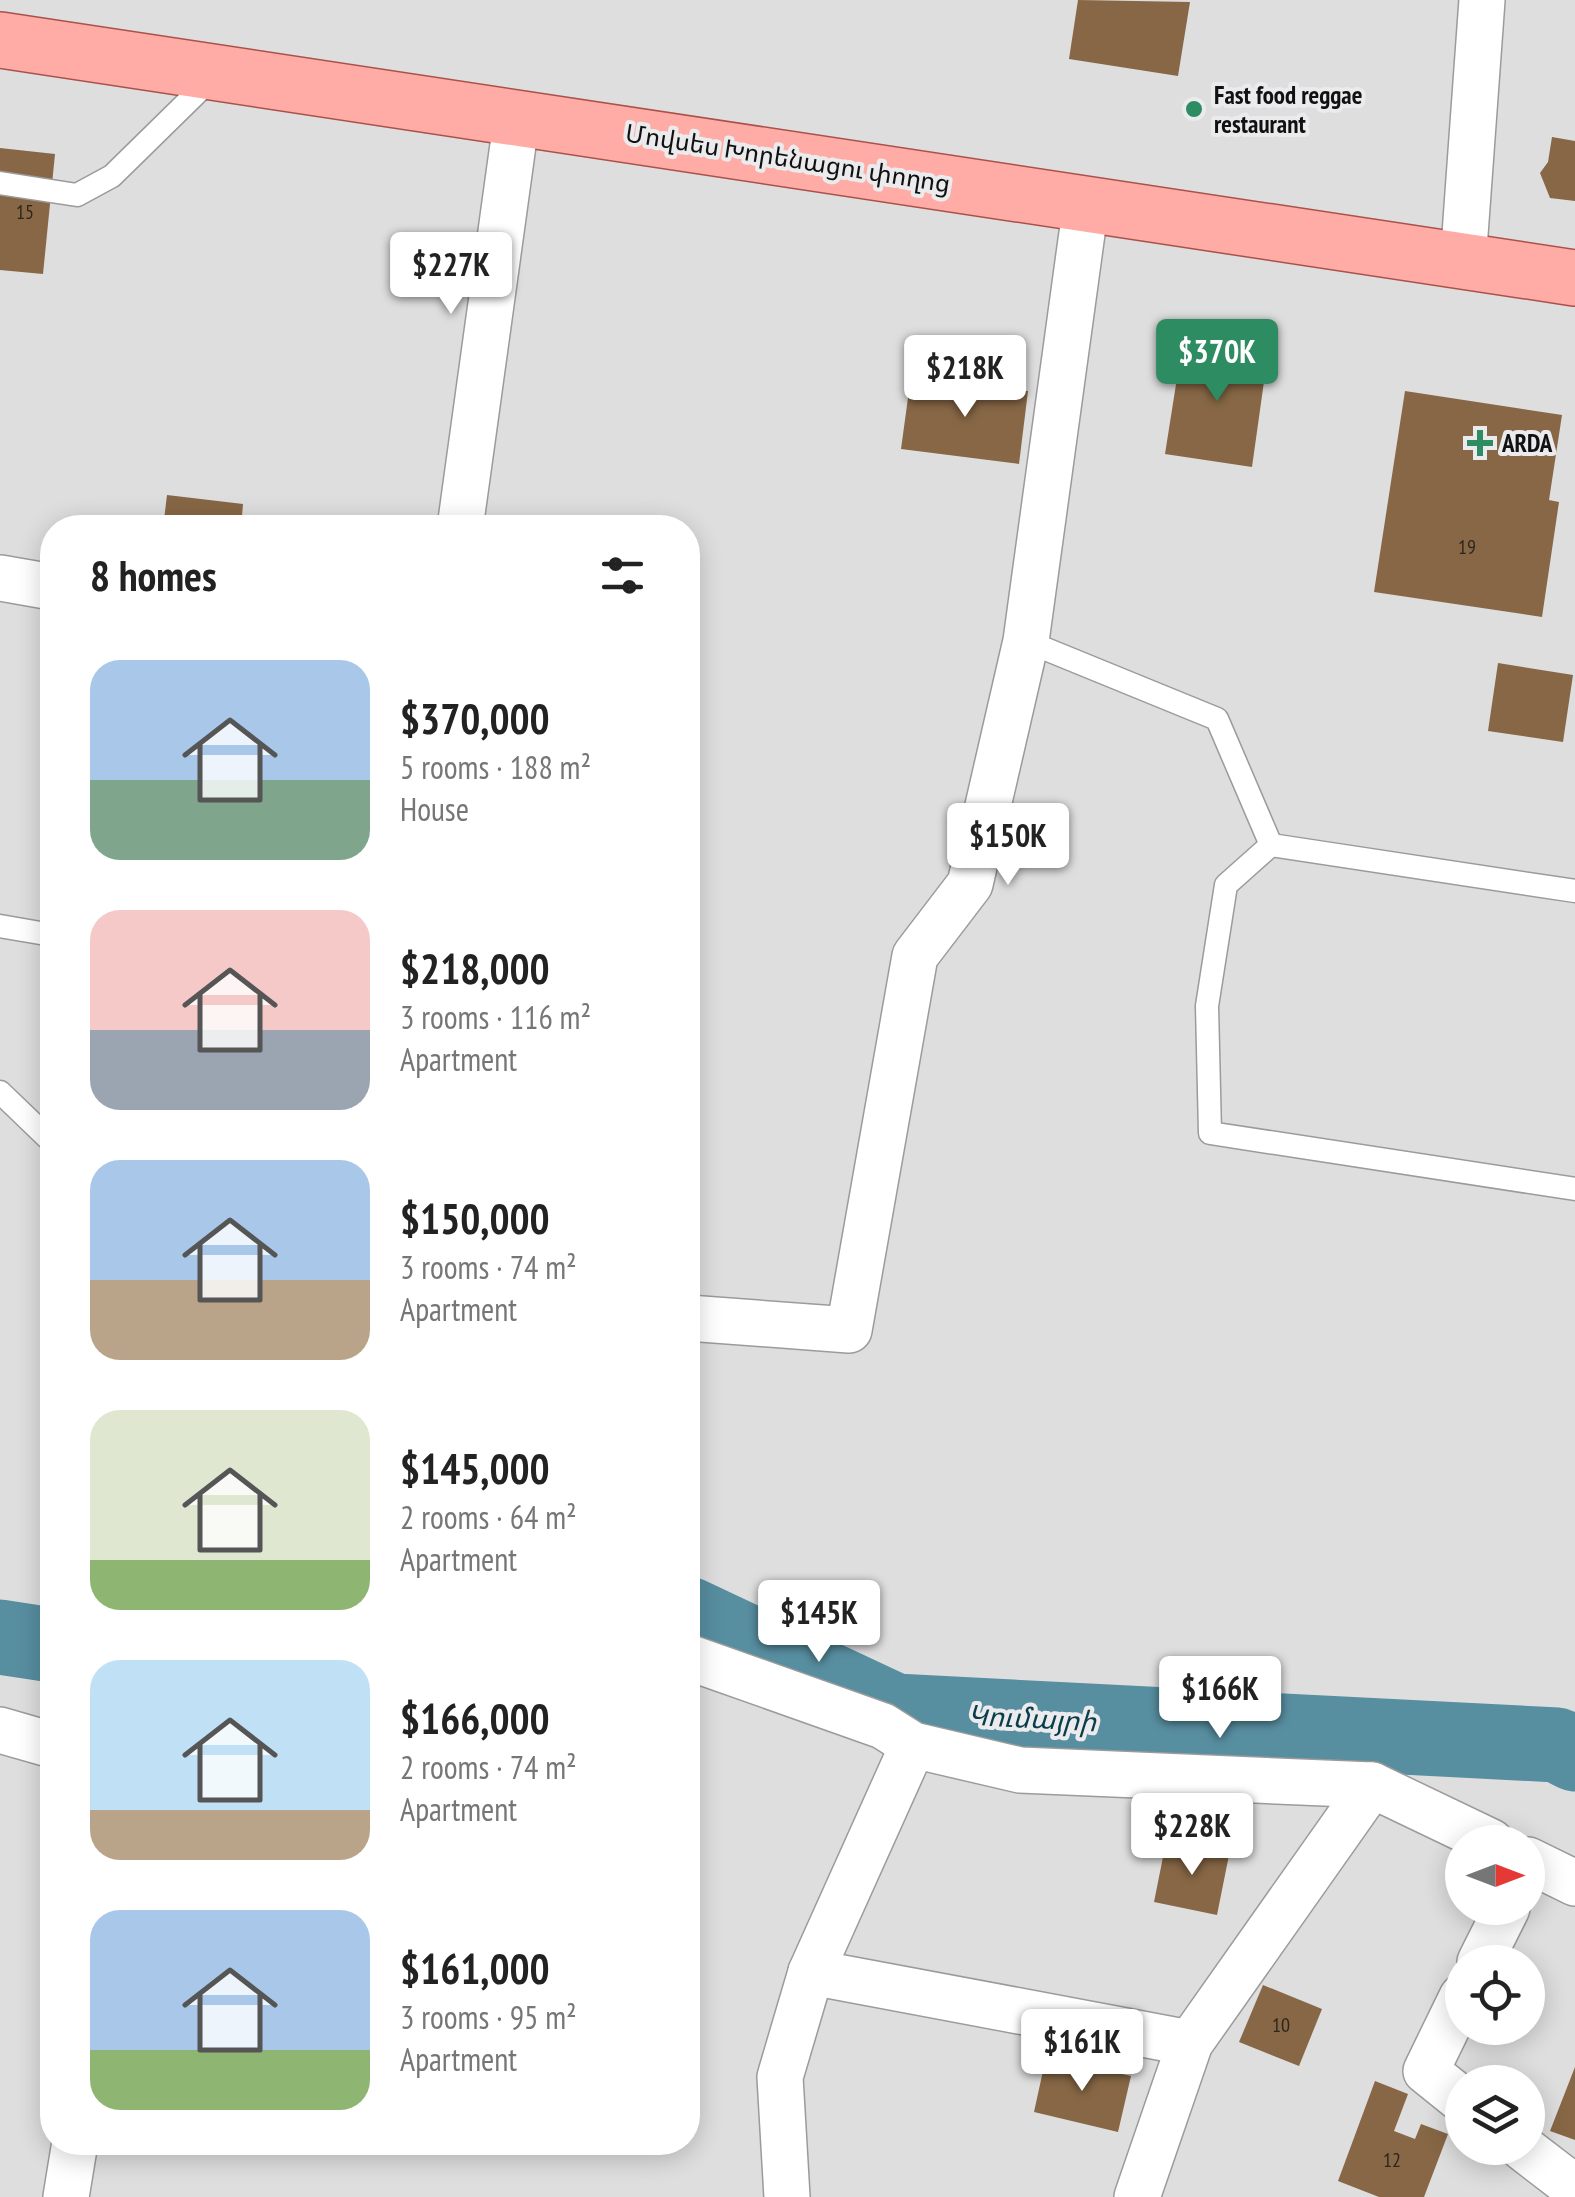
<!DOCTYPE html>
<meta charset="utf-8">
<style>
:root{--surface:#fff;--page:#f2f2f2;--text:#222;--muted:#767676;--accent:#2e8c63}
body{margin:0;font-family:"PT Sans Narrow","Noto Sans Armenian",sans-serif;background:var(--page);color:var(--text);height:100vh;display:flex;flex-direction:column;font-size:38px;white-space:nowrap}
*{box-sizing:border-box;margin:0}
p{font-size:32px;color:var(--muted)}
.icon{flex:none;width:55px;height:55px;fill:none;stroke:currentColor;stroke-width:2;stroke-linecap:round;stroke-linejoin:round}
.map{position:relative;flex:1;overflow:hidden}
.drawer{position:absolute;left:40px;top:515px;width:660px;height:1640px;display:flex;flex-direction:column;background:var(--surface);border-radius:40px;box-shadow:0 5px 25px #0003}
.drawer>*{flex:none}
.needle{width:65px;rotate:90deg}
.controls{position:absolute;left:1445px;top:1825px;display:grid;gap:20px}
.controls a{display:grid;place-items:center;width:100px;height:100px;border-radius:50%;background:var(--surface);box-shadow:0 5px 25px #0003;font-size:50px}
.price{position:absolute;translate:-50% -85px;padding:0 22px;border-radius:10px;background:#fff;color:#222;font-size:32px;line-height:65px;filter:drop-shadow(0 2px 5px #0008)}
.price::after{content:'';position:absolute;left:50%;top:60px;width:30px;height:22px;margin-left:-15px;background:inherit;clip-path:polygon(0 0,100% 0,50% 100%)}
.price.selected{background:var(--accent);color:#fff}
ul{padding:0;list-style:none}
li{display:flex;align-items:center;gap:30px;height:250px;padding:0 50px}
li span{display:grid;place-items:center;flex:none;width:280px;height:200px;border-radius:30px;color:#555}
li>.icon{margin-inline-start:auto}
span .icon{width:120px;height:120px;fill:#fffc;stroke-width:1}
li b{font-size:42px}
h2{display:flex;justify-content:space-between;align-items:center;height:120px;padding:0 50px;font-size:42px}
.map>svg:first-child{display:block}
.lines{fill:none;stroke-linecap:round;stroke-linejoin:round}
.river{stroke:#578ea0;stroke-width:75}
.building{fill:#876745}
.lane-casing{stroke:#9b9b9c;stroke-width:25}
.street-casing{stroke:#9b9b9c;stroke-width:48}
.primary-casing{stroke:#aa514a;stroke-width:58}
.lane{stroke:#fff;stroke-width:22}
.street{stroke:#fff;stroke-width:45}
.primary{stroke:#feaca5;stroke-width:55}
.poi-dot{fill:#2e8c63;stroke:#ebebed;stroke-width:4}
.labels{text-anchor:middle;stroke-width:8;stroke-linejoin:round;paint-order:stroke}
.number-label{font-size:20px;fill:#2e261e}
.poi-label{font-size:25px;font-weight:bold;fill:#111;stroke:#ebebed;text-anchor:start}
.street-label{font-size:25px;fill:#111;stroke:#ebebed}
.water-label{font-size:28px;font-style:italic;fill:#093d4b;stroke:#ebebed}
</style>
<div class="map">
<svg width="1575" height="2197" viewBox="0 0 1575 2197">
<rect width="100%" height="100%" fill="#dededf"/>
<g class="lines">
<!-- river -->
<g class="river">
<polyline points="688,1614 895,1711 1557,1745 1575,1754"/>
<polyline points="0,1637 52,1645"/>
</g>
</g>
<!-- building -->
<g class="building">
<polygon points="1078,0 1190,2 1178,76 1069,59"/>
<polygon points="1552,137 1575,141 1575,201 1550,198 1540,173 1548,162"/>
<polygon points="0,148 55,154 43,274 0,270"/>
<polygon points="1183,340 1268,353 1252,467 1165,454"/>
<polygon points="911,376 1028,391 1019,464 901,449"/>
<polygon points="1405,391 1562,415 1549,500 1559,502 1542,617 1374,592"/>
<polygon points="167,495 243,504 241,528 163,528"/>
<polygon points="1498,663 1573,675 1563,742 1488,731"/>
<polygon points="1166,1842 1229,1855 1217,1915 1154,1902"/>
<polygon points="1263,1985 1322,2009 1299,2066 1239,2042"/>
<polygon points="1046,2057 1131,2076 1118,2132 1034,2112"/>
<polygon points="1575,2067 1575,2140 1550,2131"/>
<polygon points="1375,2081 1408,2094 1394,2131 1415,2139 1421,2124 1448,2134 1424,2197 1379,2197 1338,2181"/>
</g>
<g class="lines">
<!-- lane casing -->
<g class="lane-casing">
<g id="lane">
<polyline points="0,183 77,195 112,176 215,75"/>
<polyline points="1026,641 1217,719 1271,845 1575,891"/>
<polyline points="1271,845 1226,885 1207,1006 1210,1133 1575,1189"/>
<polyline points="0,926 52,935"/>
<polyline points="0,1092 52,1142"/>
</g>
</g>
<!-- street casing -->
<g class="street-casing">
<g id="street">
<polyline points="1463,262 1482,0"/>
<polyline points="460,528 517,116"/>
<polyline points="0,578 52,587"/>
<polyline points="688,1318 849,1330 915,956 970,884 1026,641 1086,204"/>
<polyline points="688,1657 883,1726 913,1745 1020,1770 1372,1785 1491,1842"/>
<polyline points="0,1730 52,1745"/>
<polyline points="1528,1860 1575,1883"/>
<polyline points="1480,1962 1507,1908"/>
<polyline points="811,1972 1190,2043"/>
<polyline points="1462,1997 1426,2071 1462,2100"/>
<polyline points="1523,2148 1575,2188"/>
<polyline points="66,2197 75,2142"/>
<polyline points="787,2197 780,2077 811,1972 913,1745"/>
<polyline points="1137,2197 1190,2043 1372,1785"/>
</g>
</g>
<!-- primary casing -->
<g class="primary-casing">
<polyline id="primary" points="0,40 1575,278"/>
</g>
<!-- lane -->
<use href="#lane" class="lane"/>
<!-- street -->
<use href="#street" class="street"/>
<!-- primary -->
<use href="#primary" class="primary"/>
</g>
<!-- markers -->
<g class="poi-dot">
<circle cx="1194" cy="109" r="10"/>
<path d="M1475 428h10v10h10v10h-10v10h-10v-10h-10v-10h10z"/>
</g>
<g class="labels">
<!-- number labels -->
<g class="number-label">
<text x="25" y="219">15</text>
<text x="1467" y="554">19</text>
<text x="1281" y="2032">10</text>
<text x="1392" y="2167">12</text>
</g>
<!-- poi labels -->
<g class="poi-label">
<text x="1214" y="104">Fast food reggae<tspan x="1214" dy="29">restaurant</tspan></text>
<text x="1502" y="452">ARDA</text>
</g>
<!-- street labels -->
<g class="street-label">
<text transform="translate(788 158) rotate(9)" y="9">Մովսես Խորենացու փողոց</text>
</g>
<!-- water labels -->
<g class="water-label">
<text transform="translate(1032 1718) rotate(3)" y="10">Կումայրի</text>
</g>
</g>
</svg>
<div class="controls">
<a><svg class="needle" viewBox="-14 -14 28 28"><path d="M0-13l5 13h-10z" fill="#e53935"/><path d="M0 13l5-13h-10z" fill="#767676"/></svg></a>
<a><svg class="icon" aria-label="locate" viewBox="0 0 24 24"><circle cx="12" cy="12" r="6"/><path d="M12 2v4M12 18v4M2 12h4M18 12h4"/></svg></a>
<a><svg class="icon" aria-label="layers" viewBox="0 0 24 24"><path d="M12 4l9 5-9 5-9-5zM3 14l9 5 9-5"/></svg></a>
</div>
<b class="price" style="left:451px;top:317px">$227K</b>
<b class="price selected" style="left:1217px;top:404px">$370K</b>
<b class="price" style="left:965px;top:420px">$218K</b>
<b class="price" style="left:1008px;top:888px">$150K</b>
<b class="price" style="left:819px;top:1665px">$145K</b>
<b class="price" style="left:1220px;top:1741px">$166K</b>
<b class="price" style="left:1192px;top:1878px">$228K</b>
<b class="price" style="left:1082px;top:2094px">$161K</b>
<section class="drawer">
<h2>8 homes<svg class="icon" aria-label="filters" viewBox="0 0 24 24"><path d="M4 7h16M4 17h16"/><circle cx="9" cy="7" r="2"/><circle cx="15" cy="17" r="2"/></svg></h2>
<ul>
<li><span style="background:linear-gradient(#a9c7e8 60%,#7fa58c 0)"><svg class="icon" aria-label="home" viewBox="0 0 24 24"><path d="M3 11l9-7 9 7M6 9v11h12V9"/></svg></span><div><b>$370,000</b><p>5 rooms · 188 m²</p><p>House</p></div></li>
<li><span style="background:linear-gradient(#f6c9c9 60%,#9aa5b1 0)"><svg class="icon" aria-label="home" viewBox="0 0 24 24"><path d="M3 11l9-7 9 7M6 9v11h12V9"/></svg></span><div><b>$218,000</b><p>3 rooms · 116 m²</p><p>Apartment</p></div></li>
<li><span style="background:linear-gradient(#a9c7e8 60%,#b9a48a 0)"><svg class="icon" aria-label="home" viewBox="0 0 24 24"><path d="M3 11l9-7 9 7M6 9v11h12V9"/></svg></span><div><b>$150,000</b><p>3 rooms · 74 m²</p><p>Apartment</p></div></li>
<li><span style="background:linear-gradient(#dfe7d0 75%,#8fb573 0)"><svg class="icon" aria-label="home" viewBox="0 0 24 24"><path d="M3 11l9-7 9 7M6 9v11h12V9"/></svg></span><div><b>$145,000</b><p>2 rooms · 64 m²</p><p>Apartment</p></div></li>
<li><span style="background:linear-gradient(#bfe0f5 75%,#b9a48a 0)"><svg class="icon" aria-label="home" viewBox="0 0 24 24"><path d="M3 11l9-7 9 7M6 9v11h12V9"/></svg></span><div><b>$166,000</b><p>2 rooms · 74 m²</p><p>Apartment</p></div></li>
<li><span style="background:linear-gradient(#a9c7e8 70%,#8fb573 0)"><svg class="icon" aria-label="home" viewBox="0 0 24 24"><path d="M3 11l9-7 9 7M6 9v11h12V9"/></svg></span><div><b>$161,000</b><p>3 rooms · 95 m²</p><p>Apartment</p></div></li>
</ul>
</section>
</div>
